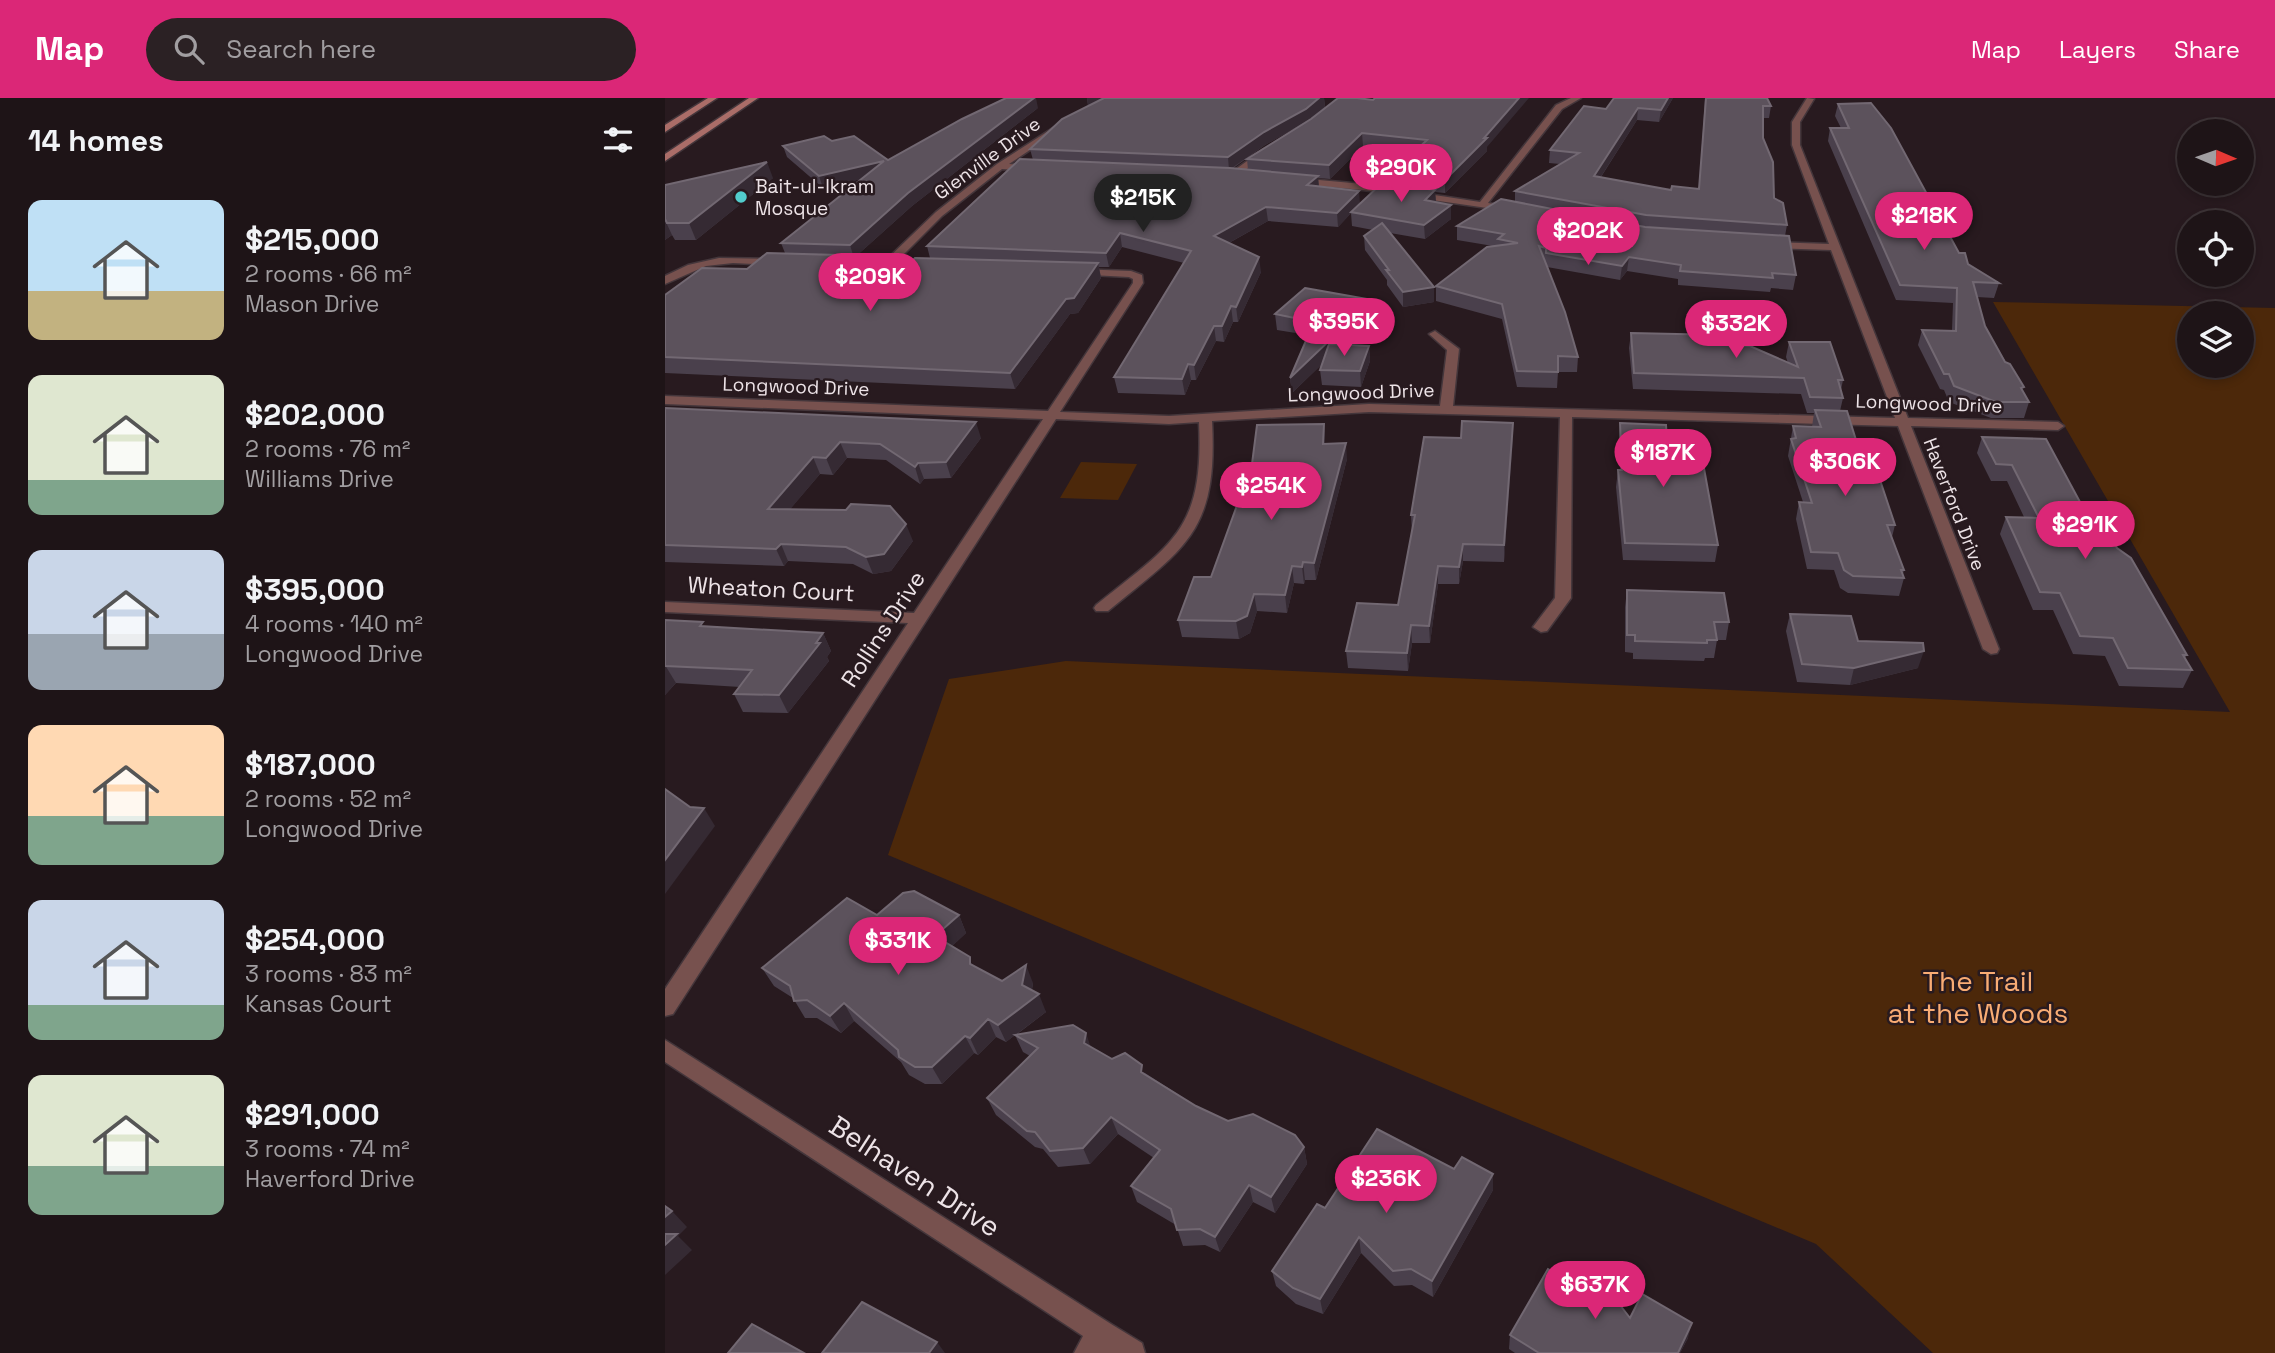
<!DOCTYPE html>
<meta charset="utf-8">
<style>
:root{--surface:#1e1417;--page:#2b2124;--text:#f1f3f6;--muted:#a19ea1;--line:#3c3336;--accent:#db2777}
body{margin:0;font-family:"Space Grotesk",sans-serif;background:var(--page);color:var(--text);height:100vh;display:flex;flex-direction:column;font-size:26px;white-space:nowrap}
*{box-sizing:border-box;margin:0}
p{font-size:23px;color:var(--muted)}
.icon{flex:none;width:38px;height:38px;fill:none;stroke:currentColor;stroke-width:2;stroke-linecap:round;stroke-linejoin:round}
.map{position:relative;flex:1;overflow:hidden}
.side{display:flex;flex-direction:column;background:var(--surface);width:665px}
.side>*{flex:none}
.needle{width:46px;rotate:92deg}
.tools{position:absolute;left:1512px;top:21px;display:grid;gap:14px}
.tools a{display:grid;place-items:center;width:77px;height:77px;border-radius:50%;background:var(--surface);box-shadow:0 4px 10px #0003,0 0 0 2px var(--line);font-size:35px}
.price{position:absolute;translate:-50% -60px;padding:0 16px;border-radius:24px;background:var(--accent);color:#fff;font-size:23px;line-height:46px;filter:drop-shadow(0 2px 4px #0008)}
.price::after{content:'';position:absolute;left:50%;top:42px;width:21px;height:16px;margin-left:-10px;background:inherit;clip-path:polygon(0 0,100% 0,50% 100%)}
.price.active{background:#222;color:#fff}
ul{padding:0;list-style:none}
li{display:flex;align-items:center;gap:21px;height:175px;padding:0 28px}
li span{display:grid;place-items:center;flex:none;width:196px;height:140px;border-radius:14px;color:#555}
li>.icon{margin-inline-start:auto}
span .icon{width:84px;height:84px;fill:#fffc;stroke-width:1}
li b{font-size:30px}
h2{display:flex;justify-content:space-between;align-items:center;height:84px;padding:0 28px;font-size:30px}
header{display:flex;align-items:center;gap:42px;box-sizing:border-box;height:98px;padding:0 35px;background:var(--accent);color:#fff}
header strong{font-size:33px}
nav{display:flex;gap:38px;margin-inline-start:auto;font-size:24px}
.search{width:490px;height:63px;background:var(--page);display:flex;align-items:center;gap:18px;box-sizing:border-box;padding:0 24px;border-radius:38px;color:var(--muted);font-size:26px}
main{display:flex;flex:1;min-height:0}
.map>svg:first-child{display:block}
.green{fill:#4c280a;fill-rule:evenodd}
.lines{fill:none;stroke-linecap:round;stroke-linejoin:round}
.street-casing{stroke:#44363b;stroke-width:3}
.secondary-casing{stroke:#44363b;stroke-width:3}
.street{fill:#77514e;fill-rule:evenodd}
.secondary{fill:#aa6d68;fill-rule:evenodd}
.wall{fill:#4a404c;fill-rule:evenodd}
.shaded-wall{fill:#352a33}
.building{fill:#5c525c;stroke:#726872;stroke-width:2}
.poi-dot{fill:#52cdcd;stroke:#281a1f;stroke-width:2.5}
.labels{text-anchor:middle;stroke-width:5;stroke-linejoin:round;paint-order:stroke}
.far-street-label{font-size:19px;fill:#ede3e7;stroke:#281a1f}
.far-poi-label{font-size:19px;fill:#ede3e7;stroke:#281a1f;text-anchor:start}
.street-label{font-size:23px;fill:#ede3e7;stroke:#281a1f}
.near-park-label{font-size:28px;fill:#f9ac74;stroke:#281a1f}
.near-street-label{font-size:28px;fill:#ede3e7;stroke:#281a1f}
</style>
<header>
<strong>Map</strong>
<div class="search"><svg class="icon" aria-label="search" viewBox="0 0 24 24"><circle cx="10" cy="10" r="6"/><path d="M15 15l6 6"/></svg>Search here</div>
<nav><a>Map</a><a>Layers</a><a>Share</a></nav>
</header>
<main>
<section class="side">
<h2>14 homes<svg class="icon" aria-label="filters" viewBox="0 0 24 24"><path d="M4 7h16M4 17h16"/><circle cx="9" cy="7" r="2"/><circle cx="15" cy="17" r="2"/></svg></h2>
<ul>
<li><span style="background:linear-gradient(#bfe0f5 65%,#c2b280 0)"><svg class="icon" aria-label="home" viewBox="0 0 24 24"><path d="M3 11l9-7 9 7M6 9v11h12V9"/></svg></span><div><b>$215,000</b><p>2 rooms · 66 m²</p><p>Mason Drive</p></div></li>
<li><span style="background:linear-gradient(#dfe7d0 75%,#7fa58c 0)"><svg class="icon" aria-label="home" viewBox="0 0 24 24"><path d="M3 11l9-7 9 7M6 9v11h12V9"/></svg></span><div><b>$202,000</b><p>2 rooms · 76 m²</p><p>Williams Drive</p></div></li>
<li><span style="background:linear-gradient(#c9d6e8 60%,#9aa5b1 0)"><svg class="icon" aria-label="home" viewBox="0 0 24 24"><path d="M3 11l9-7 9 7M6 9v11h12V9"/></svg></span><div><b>$395,000</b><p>4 rooms · 140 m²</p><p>Longwood Drive</p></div></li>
<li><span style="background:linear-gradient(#ffd9b3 65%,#7fa58c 0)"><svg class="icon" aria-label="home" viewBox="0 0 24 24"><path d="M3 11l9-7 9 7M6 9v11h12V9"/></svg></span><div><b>$187,000</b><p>2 rooms · 52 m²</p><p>Longwood Drive</p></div></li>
<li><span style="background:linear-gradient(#c9d6e8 75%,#7fa58c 0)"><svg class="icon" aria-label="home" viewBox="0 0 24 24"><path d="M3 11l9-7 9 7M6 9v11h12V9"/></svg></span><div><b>$254,000</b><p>3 rooms · 83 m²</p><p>Kansas Court</p></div></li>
<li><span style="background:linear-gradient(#dfe7d0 65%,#7fa58c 0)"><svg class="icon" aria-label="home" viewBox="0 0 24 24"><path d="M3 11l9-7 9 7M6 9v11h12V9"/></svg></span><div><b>$291,000</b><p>3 rooms · 74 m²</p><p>Haverford Drive</p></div></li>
</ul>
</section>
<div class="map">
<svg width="1610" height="1255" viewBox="0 0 1610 1255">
<rect width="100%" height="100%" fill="#281a1f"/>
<!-- green -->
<g class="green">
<path d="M 1328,204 L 1610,210 L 1610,1255 L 1268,1255 L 1151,1146 L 223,757 L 284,581 L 401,563 L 1565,614 ZM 1577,215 L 1577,268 L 1524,268 L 1524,215 Z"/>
<polygon points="416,364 472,366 453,402 395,400"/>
</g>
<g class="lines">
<!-- street casing -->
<g class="street-casing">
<g id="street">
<polygon points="906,0 916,0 897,11 823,105 850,110 850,114 698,92 632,86 627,83 632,80 698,86 815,104 891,7"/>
<path d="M 1142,0 L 1149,1 L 1135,24 L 1135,47 L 1243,320 L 1393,324 L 1399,328 L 1393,332 L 1246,328 L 1334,551 L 1332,555 L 1326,556 L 1318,551 L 1233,328 L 907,319 L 906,500 L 882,533 L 876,534 L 868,529 L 890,500 L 895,319 L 704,314 L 547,323 C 553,434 521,449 443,513 L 431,513 L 429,510 L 431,507 C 508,445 539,432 534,324 L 504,326 L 391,321 L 8,916 L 0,918 L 0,891 L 243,525 L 0,514 L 0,504 L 249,515 L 378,321 L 0,306 L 0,298 L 383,313 L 468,185 L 468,181 L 464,179 L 407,176 L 406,174 L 411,171 L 466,173 L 477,177 L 478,185 L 395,314 L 504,318 L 704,306 L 775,308 L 782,252 L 764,236 L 770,233 L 794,251 L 788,308 L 1230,320 L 1166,152 L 1103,150 L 1098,147 L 1103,144 L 1164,146 L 1127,47 L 1127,24 Z"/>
<polygon points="391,28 398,30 344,66 370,68 373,69 373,73 337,71 277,118 231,164 264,165 268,166 268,170 152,168 147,165 152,162 219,164 271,114 332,66"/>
<polygon points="599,51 606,53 570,80 564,80 564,76"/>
<polygon points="54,160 113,161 118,164 113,167 68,165 41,168 0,186 0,178 23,167"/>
<polygon points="0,942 446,1226 477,1245 480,1255 409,1255 418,1238 0,964"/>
</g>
</g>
<!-- secondary casing -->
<g class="secondary-casing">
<g id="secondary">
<polygon points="43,0 52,0 0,34 0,27"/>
<polygon points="84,0 93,0 0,63 0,56"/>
</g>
</g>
<!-- street -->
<use href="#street" class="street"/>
<!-- secondary -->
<use href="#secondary" class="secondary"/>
</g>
<!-- wall -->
<g class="wall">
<path d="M 422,0 L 659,0 L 660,9 L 642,23 L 600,47 L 567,71 L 583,72 L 582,61 L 646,21 L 822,49 L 822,53 L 780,95 L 770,94 L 771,104 L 786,107 L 786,121 L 760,141 L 725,135 L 769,189 L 769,204 L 738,209 L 722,187 L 722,182 L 700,152 L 699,138 L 708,132 L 687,128 L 686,115 L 673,129 L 603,123 L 564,145 L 596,174 L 573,224 L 568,224 L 559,244 L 551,243 L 531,282 L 526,282 L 520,297 L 453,295 L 449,279 L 519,165 L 457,149 L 444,169 L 434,169 L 436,180 L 413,215 L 405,216 L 350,291 L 0,275 L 0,197 L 82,171 L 120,155 L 116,145 L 196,81 L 158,90 L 122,59 L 118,48 L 167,43 L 223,62 L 373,10 L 247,108 L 189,160 L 173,160 L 177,172 L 176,173 L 235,175 L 265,160 L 262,148 L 368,62 L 365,51 L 423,8 ZM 698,48 L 750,53 L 727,75 L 728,86 L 695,105 L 654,89 L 653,80 L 665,81 Z"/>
<polygon points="1008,0 994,24 972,22 936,79 1006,92 1034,91 1040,0 1102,0 1106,8 1104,20 1098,20 1098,40 1109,100 1122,127 1120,138 1131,177 1128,192 1106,190 1105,194 1013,187 1013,181 962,173 955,182 882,169 913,259 912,274 893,274 892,290 852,289 837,221 771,203 771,188 828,148 792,142 792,128 850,104 850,93 895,66 884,65 885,52 941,11"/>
<polygon points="1173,6 1303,166 1334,185 1329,200 1312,199 1320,228 1364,304 1359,320 1326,320 1284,304 1279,292 1275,291 1253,247 1257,232 1287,232 1288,205 1231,202 1163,43 1165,30 1176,30 1170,18"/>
<polygon points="108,80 31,142 10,142 7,137 0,142 0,87"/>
<polygon points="610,216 708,217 677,246 704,248 705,263 696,289 657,287 655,272 657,266 627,295 625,280 643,237 612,232"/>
<polygon points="966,235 1059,247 1123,265 1121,259 1124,244 1178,282 1176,292 1178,300 1175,313 1191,342 1230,427 1227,439 1239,472 1238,476 1239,480 1234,498 1183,495 1175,490 1169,472 1142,471 1131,421 1134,404 1138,404 1123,358 1128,328 1147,329 1149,315 1142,315 1136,296 968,291 964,250"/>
<polygon points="0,310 316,340 286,380 259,381 255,386 221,362 182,360 168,377 155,376 125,411 248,443 226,473 208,476 188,466 123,463 119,468 0,464"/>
<polygon points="848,325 839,464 798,463 794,486 773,486 765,545 747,545 743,573 683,570 681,553 733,507 747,434 746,417 796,340"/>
<polygon points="955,325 1002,342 1053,447 1050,464 958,462 951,389 953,372 955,372 954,341"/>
<polygon points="659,326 660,345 682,361 651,482 640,482 639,486 629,485 622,515 592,513 585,535 574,541 517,539 513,522 546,479"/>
<polygon points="1317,339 1415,404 1452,450 1522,557 1520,560 1527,572 1518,590 1454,588 1440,558 1408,556 1388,512 1368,512 1335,436 1341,419 1359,419 1342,383 1326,383 1312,355"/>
<polygon points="962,492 1064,524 1061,542 1052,542 1049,560 1040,560 1039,563 968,561 968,555 960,554 960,509"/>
<polygon points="1125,516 1193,543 1253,570 1185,587 1132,584 1121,533"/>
<polygon points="0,522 40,528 158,535 166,553 162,559 164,563 123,615 78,614 69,596 75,589 11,585 0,597"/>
<polygon points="212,817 294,817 301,835 287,848 309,868 337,883 368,885 367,892 381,914 351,937 426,949 447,961 480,975 531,1008 563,1023 639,1049 642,1066 610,1115 588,1104 555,1154 540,1147 518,1148 511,1127 472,1104 466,1088 489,1060 453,1036 425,1066 393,1069 378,1051 370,1049 331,1017 322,1000 365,958 358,954 350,937 341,944 331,939 313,957 309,955 277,986 260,986 244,977 236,964 189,923 176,935 152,920 140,920 128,900 109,888 97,870"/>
<polygon points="789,1071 828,1076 828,1092 768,1199 747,1187 729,1188 696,1155 658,1216 631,1206 611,1188 607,1173 660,1110"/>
<polygon points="965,1220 1023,1240 1015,1255 850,1255 844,1251 845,1237"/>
</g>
<!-- shaded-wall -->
<g class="shaded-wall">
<polygon points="369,0 371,0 373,10 247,108 189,160 185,147 243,95"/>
<polygon points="422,0 445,0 424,11"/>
<polygon points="654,0 659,0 660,9 642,23 600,47 564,72 563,59 599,34"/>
<polygon points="854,0 864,0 822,49 822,53 780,95 780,82"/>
<polygon points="1003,0 1008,0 994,24 996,12"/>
<polygon points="973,10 972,22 928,91 929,78"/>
<polygon points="697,35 698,48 665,81 664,67"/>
<polygon points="219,63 222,75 158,90 154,78"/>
<polygon points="102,64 108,80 31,142 24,125"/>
<polygon points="653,78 654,91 642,87"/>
<polygon points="770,92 771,105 760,102"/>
<polygon points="694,93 695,106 673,129 672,115"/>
<polygon points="786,107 786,121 760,141 759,127"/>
<polygon points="601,109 603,123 551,152 549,138"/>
<polygon points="0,122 7,137 0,142"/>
<polygon points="455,135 457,149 444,169 441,155"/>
<polygon points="172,157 177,172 161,187 156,172"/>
<polygon points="594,159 596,174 573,224 571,209"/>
<polygon points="964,159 962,173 955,182 957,168"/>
<polygon points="433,165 436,180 413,215 405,216 350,291 345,275 401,201"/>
<polygon points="769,189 769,204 738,209 738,194"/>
<polygon points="707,202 708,217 627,295 625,280"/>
<polygon points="566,208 568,224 559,244 557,228"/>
<polygon points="549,228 551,243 531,282 529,267"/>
<polygon points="704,248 705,263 696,289 695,273"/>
<polygon points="523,266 526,282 520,297 517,281"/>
<polygon points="311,324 316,340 286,380 281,364"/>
<polygon points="848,325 848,341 839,464 839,447"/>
<polygon points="659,326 660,342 659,362 658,346"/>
<polygon points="175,344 182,360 168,377 161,360"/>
<polygon points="681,345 682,361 651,482 649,465"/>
<polygon points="148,359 155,376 111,428 103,411"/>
<polygon points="253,365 259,381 255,386 250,369"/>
<polygon points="241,426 248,443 226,473 208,476 201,459"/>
<polygon points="116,446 123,463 119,468 111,451"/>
<polygon points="798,446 798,463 794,486 794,469"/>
<polygon points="638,464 640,482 639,486 637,469"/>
<polygon points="627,468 629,485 622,515 620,497"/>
<polygon points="773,468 773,486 765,545 764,528"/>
<polygon points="589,496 592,513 585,535 574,541 571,523"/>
<polygon points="746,527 747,545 743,573 742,555"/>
<polygon points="158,535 166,553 162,559 164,563 123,615 114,597"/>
<polygon points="1259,553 1253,570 1185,587 1189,570"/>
<polygon points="0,567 11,585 0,597"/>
<polygon points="39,710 50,728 0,796 0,762"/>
<polygon points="294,817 301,835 279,856 270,838"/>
<polygon points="361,867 368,885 365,902 374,896 381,914 341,944 333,927 357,887"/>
<polygon points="179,905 189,923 176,935 165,918"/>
<polygon points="323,921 331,939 313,957 305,940"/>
<polygon points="421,935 427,953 419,945"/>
<polygon points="300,938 309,955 277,986 267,969"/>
<polygon points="446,1019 453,1036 425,1066 418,1050"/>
<polygon points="639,1049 642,1066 610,1115 606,1099"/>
<polygon points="828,1076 828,1092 768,1199 767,1183"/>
<polygon points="584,1087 588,1104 555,1154 550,1139"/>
<polygon points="7,1113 22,1129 13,1138 27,1152 0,1177 0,1119"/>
<polygon points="694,1139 696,1155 658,1216 655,1201"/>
<polygon points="1027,1225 1023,1240 1015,1255 1013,1255"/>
<polygon points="272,1244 280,1255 264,1255"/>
</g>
<!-- building -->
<g class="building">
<polygon points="341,0 369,0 243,95 185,147 116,145 219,63 154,78 118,48 159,38 167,43 189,38 223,62 297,21"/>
<polygon points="439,0 654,0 641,11 599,34 563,59 365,51 397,21"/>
<polygon points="673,0 692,0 708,2 710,0 854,0 819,40 822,40 780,82 727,75 762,42 697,35 664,67 582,61 646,21"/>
<polygon points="949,0 1003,0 996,12 973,10 929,78 1006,92 1007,88 1034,91 1041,0 1102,0 1106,8 1098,8 1098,40 1108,64 1109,100 1118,105 1122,127 981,117 850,93 914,55 885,52 919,8 941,11"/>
<polygon points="1206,5 1226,30 1294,155 1300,155 1303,166 1334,185 1308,184 1320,228 1340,264 1345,266 1359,289 1356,290 1364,304 1331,304 1289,288 1284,276 1279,276 1257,232 1291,233 1292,190 1235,187 1165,30 1184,30 1173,6"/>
<polygon points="355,61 565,70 653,78 642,87 694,93 672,115 601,109 549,138 594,159 571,209 566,208 557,228 549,228 529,267 523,266 517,281 449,279 526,153 455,135 441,155 262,148"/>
<polygon points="102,64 24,125 2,125 0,121 0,87"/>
<polygon points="717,85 770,92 760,102 786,107 759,127 686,114"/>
<polygon points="836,101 980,129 1124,138 1131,177 1107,175 1108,180 1015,173 1016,167 964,159 957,168 881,155 881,150 874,148 900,214 913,259 893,258 893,274 852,273 837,206 771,188 822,149 853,145 833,141 839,136 792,128"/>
<polygon points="717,125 769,189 738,194 721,172 724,172 699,138"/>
<polygon points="102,155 172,157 156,172 235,175 250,160 433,165 409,200 401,201 345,275 0,259 0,197 37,170 82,171"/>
<polygon points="640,190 707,202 625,280 649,224 610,216"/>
<polygon points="966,235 1057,237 1059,247 1085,248 1133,269 1124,244 1165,244 1178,282 1173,282 1178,300 1145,299 1139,280 969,275"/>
<polygon points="664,246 704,248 695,273 655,272"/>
<polygon points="0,310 311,324 281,364 253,365 250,369 215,346 175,344 161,360 148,359 103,411 181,412 186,406 225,408 241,426 219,456 201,459 181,449 116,446 111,451 0,447"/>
<polygon points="1150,312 1182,313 1191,342 1202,343 1230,427 1222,427 1239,472 1236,472 1239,480 1188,478 1179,472 1173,455 1146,454 1134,404 1147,405 1126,341 1131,340 1128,328 1156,329"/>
<polygon points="797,323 848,325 839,447 798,446 794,469 773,468 764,528 746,527 742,555 681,553 692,505 733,507 750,417 746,417 759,339 796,340"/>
<polygon points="955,325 1001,327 1002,342 1034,343 1053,447 960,445 953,372 957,372"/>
<polygon points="659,326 658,346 681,345 649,465 638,464 637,469 627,468 620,497 589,496 582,518 571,523 513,522 529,479 546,479 587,366 592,327"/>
<polygon points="1317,339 1381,341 1415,404 1426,404 1452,450 1466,460 1522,557 1518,557 1527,572 1463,570 1448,540 1415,538 1395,495 1375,494 1341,419 1374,420 1347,367 1331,366"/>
<polygon points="962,492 1059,495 1064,524 1049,524 1052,542 1042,542 1042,545 970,543 970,537 962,537"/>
<polygon points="1125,516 1186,518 1193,543 1258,545 1259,553 1189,570 1137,566"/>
<polygon points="0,522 38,524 35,528 158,535 151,545 155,545 114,597 69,596 87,572 0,568"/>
<polygon points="0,691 25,709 39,710 0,762"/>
<polygon points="249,793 294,817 270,838 305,859 305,866 337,883 361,867 357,887 374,896 333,927 323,921 305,940 300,938 267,969 250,969 234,959 233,952 179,905 165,918 142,902 129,903 125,888 97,870 182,800 212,817 238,795"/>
<polygon points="408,927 421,935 419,945 447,961 460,955 477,967 476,974 531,1008 563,1023 588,1016 630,1037 639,1049 606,1099 584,1087 550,1139 535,1131 512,1132 506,1111 466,1088 495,1052 446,1019 418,1050 385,1053 370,1034 362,1033 322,1000 373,950 350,937"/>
<polygon points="712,1031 789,1071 797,1059 828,1076 767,1183 746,1171 728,1173 694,1139 655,1201 628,1190 607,1173 652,1106 660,1110"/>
<polygon points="0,1108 7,1113 0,1119"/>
<polygon points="0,1136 12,1136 0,1147"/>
<polygon points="883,1171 910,1186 935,1181 965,1220 977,1196 1027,1225 1013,1255 874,1255 845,1237"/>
<polygon points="197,1204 272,1244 264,1255 157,1255"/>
<polygon points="87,1226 139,1255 63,1255"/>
</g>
<!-- markers -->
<circle class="poi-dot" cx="76" cy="99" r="7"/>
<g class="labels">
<!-- far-street labels -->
<g class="far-street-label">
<text transform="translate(322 60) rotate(-36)" y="7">Glenville Drive</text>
<text transform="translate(131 288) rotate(2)" y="7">Longwood Drive</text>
<text transform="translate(696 294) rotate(-2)" y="7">Longwood Drive</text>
<text transform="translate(1264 305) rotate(2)" y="7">Longwood Drive</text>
<text transform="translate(1290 406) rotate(69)" y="7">Haverford Drive</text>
</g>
<!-- far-poi labels -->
<g class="far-poi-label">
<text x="90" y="95">Bait-ul-Ikram<tspan x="90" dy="22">Mosque</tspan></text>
</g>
<!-- street labels -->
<g class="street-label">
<text transform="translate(106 491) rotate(3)" y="8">Wheaton Court</text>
<text transform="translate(218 531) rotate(-57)" y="8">Rollins Drive</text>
</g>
<!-- near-park labels -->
<g class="near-park-label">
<text x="1313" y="893">The Trail<tspan x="1313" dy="32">at the Woods</tspan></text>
</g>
<!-- near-street labels -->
<g class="near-street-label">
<text transform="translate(250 1078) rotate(33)" y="10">Belhaven Drive</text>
</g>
</g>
</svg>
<div class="tools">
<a><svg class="needle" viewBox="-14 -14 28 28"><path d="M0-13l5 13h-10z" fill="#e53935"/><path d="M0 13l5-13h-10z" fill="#a19ea1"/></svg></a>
<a><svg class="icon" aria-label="locate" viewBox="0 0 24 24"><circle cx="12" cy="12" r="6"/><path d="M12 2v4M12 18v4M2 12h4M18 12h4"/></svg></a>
<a><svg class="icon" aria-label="layers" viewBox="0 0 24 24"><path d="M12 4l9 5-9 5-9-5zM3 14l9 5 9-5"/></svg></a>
</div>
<b class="price" style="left:736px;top:106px">$290K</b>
<b class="price active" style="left:478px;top:136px">$215K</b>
<b class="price" style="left:1259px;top:154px">$218K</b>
<b class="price" style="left:923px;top:169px">$202K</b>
<b class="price" style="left:205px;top:215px">$209K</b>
<b class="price" style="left:679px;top:260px">$395K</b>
<b class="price" style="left:1071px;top:262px">$332K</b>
<b class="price" style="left:998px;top:391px">$187K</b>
<b class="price" style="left:1180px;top:400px">$306K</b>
<b class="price" style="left:606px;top:424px">$254K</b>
<b class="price" style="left:1420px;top:463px">$291K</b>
<b class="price" style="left:233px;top:879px">$331K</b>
<b class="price" style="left:721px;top:1117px">$236K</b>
<b class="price" style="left:930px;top:1223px">$637K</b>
</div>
</main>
